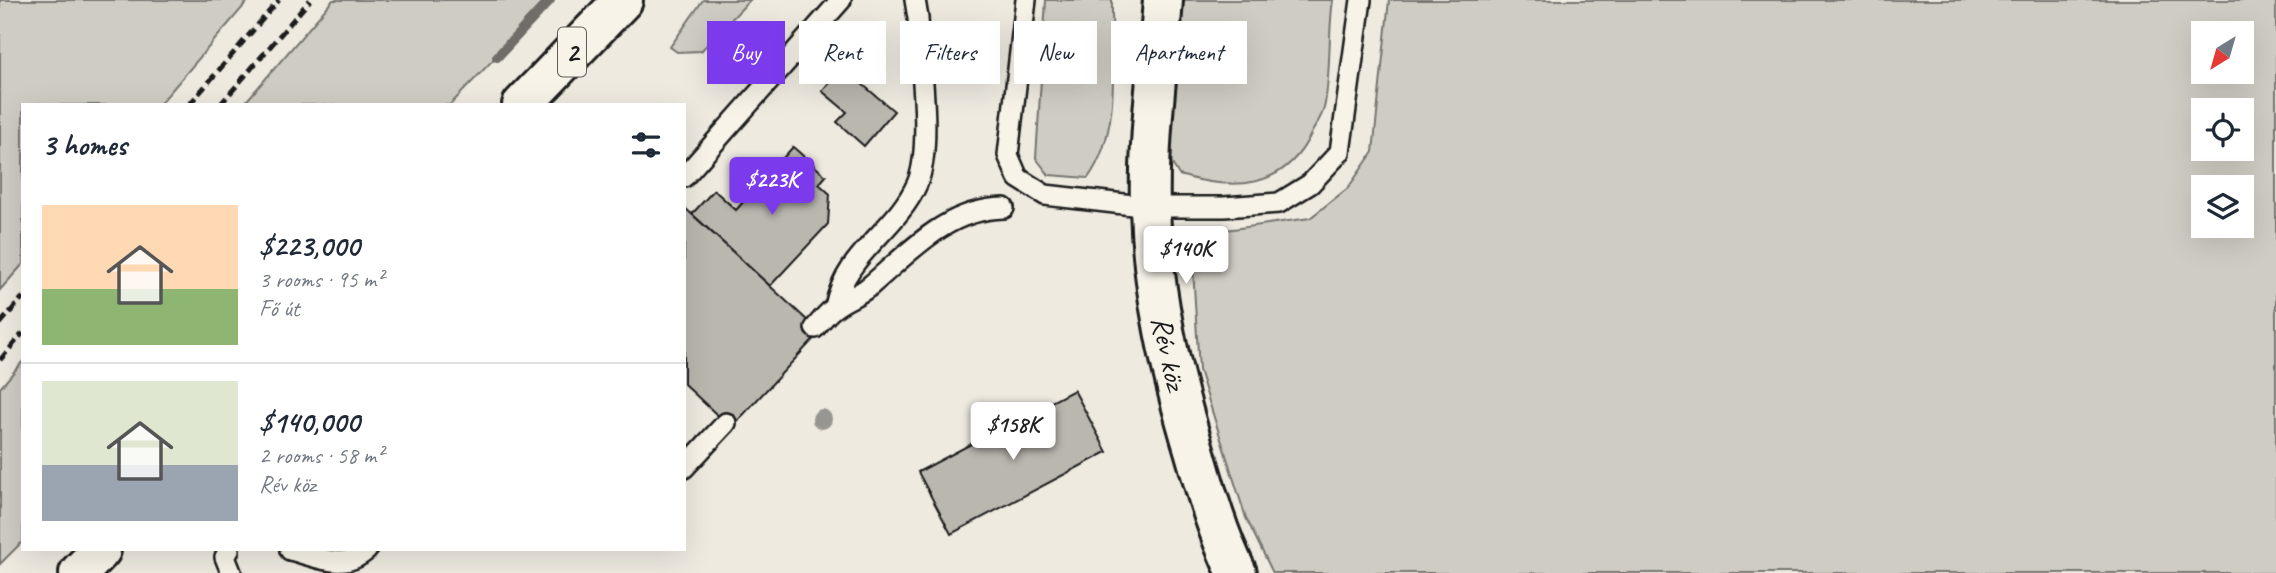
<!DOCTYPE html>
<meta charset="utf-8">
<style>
:root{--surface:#fff;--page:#f2f2f3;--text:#1f2937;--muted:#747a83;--line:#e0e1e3;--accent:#7c3aed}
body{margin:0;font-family:Caveat,sans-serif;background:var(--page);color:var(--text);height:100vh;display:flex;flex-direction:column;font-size:26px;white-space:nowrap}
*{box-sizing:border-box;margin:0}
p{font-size:23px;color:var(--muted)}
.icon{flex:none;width:38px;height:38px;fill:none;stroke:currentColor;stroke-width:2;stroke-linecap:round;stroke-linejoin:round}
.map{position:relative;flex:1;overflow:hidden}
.panel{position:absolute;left:21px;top:103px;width:665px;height:448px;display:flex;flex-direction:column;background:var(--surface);border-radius:0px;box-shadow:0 7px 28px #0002}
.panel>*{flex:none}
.top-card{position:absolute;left:707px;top:21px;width:665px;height:63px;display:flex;gap:14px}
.needle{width:46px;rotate:217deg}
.fabs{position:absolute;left:2191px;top:21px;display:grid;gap:14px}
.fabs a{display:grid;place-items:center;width:63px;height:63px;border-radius:0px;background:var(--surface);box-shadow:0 7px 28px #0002;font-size:35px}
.price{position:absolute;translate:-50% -60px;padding:0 16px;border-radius:7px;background:#fff;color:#222;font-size:23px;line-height:46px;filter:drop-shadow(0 2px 4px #0008)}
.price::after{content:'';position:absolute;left:50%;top:42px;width:21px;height:16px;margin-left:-10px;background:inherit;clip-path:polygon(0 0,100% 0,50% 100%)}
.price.active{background:var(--accent);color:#fff}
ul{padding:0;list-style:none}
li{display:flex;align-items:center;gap:21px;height:175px;padding:0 21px}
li+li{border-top:2px solid var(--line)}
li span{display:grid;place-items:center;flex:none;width:196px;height:140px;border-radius:0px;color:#555}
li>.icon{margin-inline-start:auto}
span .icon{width:84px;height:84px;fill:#fffc;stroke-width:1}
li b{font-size:30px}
h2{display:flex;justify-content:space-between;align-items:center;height:84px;padding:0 21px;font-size:30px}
.tag{padding:0 24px;border-radius:0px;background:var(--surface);box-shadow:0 7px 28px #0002;font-size:24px;line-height:63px}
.tag.active{background:var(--accent);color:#fff}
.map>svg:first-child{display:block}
.green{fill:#cfccc3;stroke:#767470;stroke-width:2;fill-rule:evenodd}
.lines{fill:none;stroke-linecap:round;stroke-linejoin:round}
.stream{stroke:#6f6d69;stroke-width:10}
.building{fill:#bab7af;stroke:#1c1c1c;stroke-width:2}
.service-casing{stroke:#1c1c1c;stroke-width:24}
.minor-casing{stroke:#1c1c1c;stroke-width:44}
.primary-casing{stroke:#1c1c1c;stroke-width:44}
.service{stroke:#f7f3e8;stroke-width:19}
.minor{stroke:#f7f3e8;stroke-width:38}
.primary{stroke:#f7f3e8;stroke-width:38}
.rail{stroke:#1c1c1c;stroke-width:5;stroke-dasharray:10 5;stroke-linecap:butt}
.tree{fill:#989690}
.labels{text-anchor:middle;stroke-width:5;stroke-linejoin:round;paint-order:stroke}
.shield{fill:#f7f3e8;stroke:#5e5c59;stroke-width:2}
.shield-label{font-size:28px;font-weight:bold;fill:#1c1c1c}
.street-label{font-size:30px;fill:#1c1c1c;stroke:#f7f3e8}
</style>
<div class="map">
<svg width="2276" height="573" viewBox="0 0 2276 573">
<rect width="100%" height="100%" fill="#eeeae0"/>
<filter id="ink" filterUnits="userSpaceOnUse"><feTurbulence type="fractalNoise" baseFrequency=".0143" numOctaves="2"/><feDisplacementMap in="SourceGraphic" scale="14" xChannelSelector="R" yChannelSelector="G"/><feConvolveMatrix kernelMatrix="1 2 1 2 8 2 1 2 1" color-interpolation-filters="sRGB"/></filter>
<g filter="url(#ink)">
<!-- green -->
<g class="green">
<polygon points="0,0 249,0 159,105 23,105 23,264 0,290"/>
<polygon points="333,0 550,0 450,105 243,105"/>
<polygon points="703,0 750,0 701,51 677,52 670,47"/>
<path d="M 1046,0 L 1112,0 C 1111,57 1123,130 1088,178 L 1049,175 L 1036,158 Z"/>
<path d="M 1184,0 L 1333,0 C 1328,32 1331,80 1324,108 C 1322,116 1316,125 1312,132 C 1285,190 1234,191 1179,175 L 1171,162 L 1175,41 Z"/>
<path d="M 1389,0 L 2276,0 L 2276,573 L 1273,573 L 1246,518 L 1199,370 L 1191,235 L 1310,218 L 1348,188 L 1373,152 ZM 2203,33 L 2242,33 L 2242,72 L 2203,72 ZM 2203,110 L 2242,110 L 2242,149 L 2203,149 ZM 2242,187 L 2242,226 L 2203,226 L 2203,187 Z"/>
<polygon points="23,361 23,541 0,564 0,388"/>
</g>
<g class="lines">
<!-- stream -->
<polyline class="stream" points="497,57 550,0"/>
</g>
<!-- building -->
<g class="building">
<polygon points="842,67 894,111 864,146 837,122 847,112 822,91"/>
<polygon points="793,147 826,176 819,184 830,194 828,224 770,286 692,214 714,190 736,210"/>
<polygon points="684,207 820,332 731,428 684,384"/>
<polygon points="1074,390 1107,452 951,534 918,472"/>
</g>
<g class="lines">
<!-- service casing -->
<g class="service-casing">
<g id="service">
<polyline points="1026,0 1008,155 1018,178 1045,195 1150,207 1224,207 1279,203 1310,184 1340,152 1361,0"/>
<polyline points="684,177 841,0"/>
<path d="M 835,307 C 845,253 896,231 917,184 C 933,148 920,60 918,18 L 915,0"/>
<path d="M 815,328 C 821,321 827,313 834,308 C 845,299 860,295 871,285 C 912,250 947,209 1004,208"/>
<polyline points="684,468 726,423"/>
<polyline points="229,550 225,557 231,572"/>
<path d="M 290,550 C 319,557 343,572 367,550"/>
</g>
</g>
<!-- minor casing -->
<g class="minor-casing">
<g id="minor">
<path id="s1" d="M 1163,0 C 1158,69 1148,138 1150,207 C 1152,291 1171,373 1195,453 C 1207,495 1218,534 1237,573"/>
</g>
</g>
<!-- primary casing -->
<g class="primary-casing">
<g id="primary">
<polyline points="522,105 623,0"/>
<polyline points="79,573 101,550"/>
</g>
</g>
<!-- service -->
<use href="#service" class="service"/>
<!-- minor -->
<use href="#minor" class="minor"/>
<!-- primary -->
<use href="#primary" class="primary"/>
<!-- rail -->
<g class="rail">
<polyline points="189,105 279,0"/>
<polyline points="220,105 310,0"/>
<polyline points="0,324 23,297"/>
<polyline points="0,360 23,333"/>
</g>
</g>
<!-- trees -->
<circle class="tree" cx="822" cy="419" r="10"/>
</g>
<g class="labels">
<!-- shield labels -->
<rect class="shield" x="558" y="27.5" width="28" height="49" rx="5"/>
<g class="shield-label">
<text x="572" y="62">2</text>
</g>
<!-- street labels -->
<g class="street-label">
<text dy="10" stroke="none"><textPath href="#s1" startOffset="355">Rév köz</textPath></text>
</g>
</g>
</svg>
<div class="fabs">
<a><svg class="needle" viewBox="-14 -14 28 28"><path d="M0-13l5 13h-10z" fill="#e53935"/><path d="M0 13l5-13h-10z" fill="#747a83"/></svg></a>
<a><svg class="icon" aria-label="locate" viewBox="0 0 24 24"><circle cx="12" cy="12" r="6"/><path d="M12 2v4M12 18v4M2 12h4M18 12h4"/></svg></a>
<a><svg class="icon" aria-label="layers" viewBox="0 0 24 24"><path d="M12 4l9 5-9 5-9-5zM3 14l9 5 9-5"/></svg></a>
</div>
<b class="price active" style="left:772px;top:217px">$223K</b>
<b class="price" style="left:1186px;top:286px">$140K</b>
<b class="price" style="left:1013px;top:462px">$158K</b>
<div class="top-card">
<a class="tag active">Buy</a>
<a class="tag">Rent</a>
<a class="tag">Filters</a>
<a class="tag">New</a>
<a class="tag">Apartment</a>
</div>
<section class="panel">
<h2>3 homes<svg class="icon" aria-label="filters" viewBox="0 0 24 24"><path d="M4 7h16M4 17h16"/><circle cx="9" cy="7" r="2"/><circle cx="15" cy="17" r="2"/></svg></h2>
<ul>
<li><span style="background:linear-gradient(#ffd9b3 60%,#8fb573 0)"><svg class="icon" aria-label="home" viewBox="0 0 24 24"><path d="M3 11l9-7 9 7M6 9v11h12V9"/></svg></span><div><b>$223,000</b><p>3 rooms · 95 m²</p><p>Fő út</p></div></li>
<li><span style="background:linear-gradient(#dfe7d0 60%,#9aa5b1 0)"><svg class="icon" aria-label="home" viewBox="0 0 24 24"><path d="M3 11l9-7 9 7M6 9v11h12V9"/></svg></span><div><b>$140,000</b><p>2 rooms · 58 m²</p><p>Rév köz</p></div></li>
</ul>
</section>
</div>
